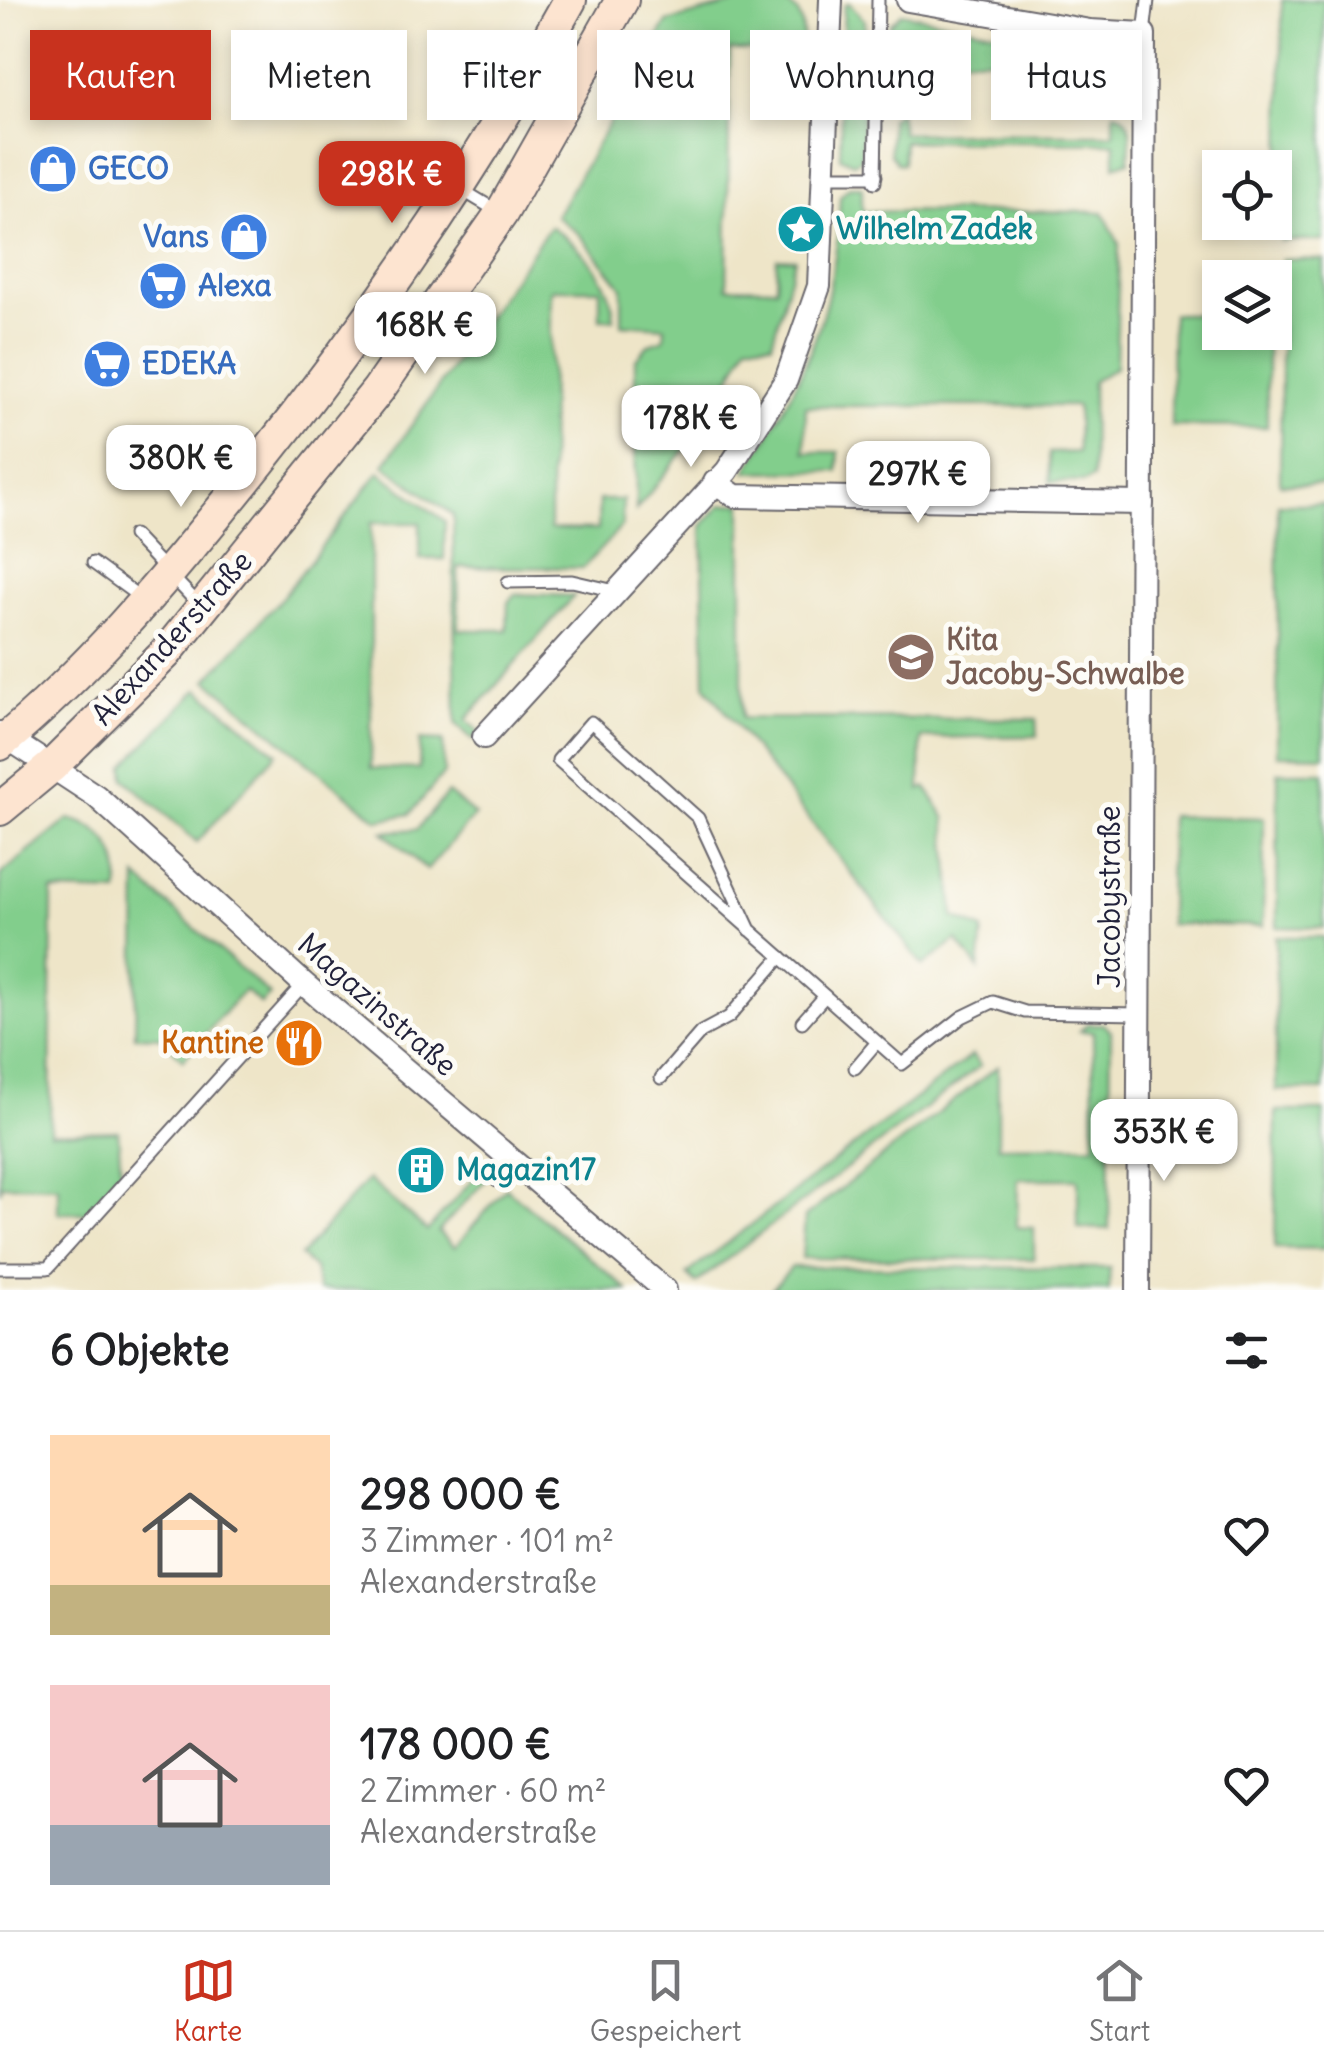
<!DOCTYPE html>
<html lang="de">
<meta charset="utf-8">
<style>
:root{--surface:#fff;--page:#f6f6f6;--text:#202124;--muted:#757577;--line:#e0e0e0;--accent:#c8321e}
body{margin:0;font-family:Delius,sans-serif;background:var(--page);color:var(--text);height:100vh;display:flex;flex-direction:column;font-size:38px;white-space:nowrap}
*{box-sizing:border-box;margin:0}
p{font-size:32px;color:var(--muted)}
.icon{flex:none;width:55px;height:55px;fill:none;stroke:currentColor;stroke-width:2;stroke-linecap:round;stroke-linejoin:round}
.map{position:relative;height:1290px;overflow:hidden}
.side{display:flex;flex-direction:column;background:var(--surface);flex:1}
.side>*{flex:none}
.guide{position:absolute;left:30px;top:30px;width:1265px;height:90px;display:flex;gap:20px}
.buttons{position:absolute;left:1202px;top:150px;display:grid;gap:20px}
.buttons a{display:grid;place-items:center;width:90px;height:90px;border-radius:0px;background:var(--surface);box-shadow:0 5px 15px #0003;font-size:50px}
.price{position:absolute;translate:-50% -85px;padding:0 22px;border-radius:20px;background:#fff;color:#222;font-size:32px;line-height:65px;filter:drop-shadow(0 2px 5px #0008)}
.price::after{content:'';position:absolute;left:50%;top:60px;width:30px;height:22px;margin-left:-15px;background:inherit;clip-path:polygon(0 0,100% 0,50% 100%)}
.price.on{background:var(--accent);color:#fff}
ul{padding:0;list-style:none}
li{display:flex;align-items:center;gap:30px;height:250px;padding:0 50px}
li span{display:grid;place-items:center;flex:none;width:280px;height:200px;border-radius:0px;color:#555}
li>.icon{margin-inline-start:auto}
span .icon{width:120px;height:120px;fill:#fffc;stroke-width:1}
li b{font-size:42px}
h2{display:flex;justify-content:space-between;align-items:center;height:120px;padding:0 50px;font-size:42px}
.chip{padding:0 35px;border-radius:0px;background:var(--surface);box-shadow:0 5px 15px #0003;font-size:35px;line-height:90px}
.chip.on{background:var(--accent);color:#fff}
.tab-bar{display:flex;justify-content:space-around;align-items:center;height:140px;border-top:2px solid var(--line);background:var(--surface);font-size:28px;color:var(--muted)}
.tab-bar a{display:grid;justify-items:center;gap:5px}
.tab-bar .on{color:var(--accent)}
.map>svg:first-child{display:block}
.green{fill:#82ce8c;stroke:#527864;stroke-width:2.5}
.lines{fill:none;stroke-linecap:round;stroke-linejoin:round}
.service-casing{stroke:#69666c;stroke-width:15}
.minor-casing{stroke:#69666c;stroke-width:26}
.secondary-casing{stroke:#69666c;stroke-width:36}
.service{stroke:#fff;stroke-width:11}
.minor{stroke:#fff;stroke-width:22}
.secondary{stroke:#fde4d0;stroke-width:32}
.labels{text-anchor:middle;stroke-width:10;stroke-linejoin:round;paint-order:stroke}
.shop-label{font-size:30px;font-weight:bold;fill:#366cbe;stroke:#fdfcf7;text-anchor:start}
.culture-label{font-size:30px;font-weight:bold;fill:#0d838f;stroke:#fdfcf7;text-anchor:start}
.street-label{font-size:30px;fill:#22223b;stroke:#fdfcf7}
.education-label{font-size:30px;font-weight:bold;fill:#785e54;stroke:#fdfcf7;text-anchor:start}
.food-label{font-size:30px;font-weight:bold;fill:#c56008;stroke:#fdfcf7;text-anchor:end}
</style>
<div class="map">
<svg width="1324" height="1290" viewBox="0 0 1324 1290">
<rect width="100%" height="100%" fill="#fdfcf7"/>
<filter id="ink" filterUnits="userSpaceOnUse"><feTurbulence type="fractalNoise" baseFrequency=".01" numOctaves="2"/><feDisplacementMap in="SourceGraphic" scale="20" xChannelSelector="R" yChannelSelector="G"/><feConvolveMatrix kernelMatrix="1 2 1 2 8 2 1 2 1" color-interpolation-filters="sRGB"/></filter>
<filter id="wash" filterUnits="userSpaceOnUse"><feTurbulence type="fractalNoise" baseFrequency=".0048" numOctaves="4" result="noise"/><feDisplacementMap in="SourceGraphic" scale="40" xChannelSelector="R" yChannelSelector="G"/><feGaussianBlur stdDeviation="2.25" result="paint"/><feColorMatrix in="noise" values="0 0 0 0 0 0 0 0 0 0 0 0 0 0 0 0 0 1.4 0 .05"/><feComposite in="paint" operator="in"/></filter>
<g filter="url(#wash)">
<rect width="100%" height="100%" fill="#eee5c8"/>
<!-- green -->
<g class="green">
<path d="M 749,0 C 804,0 803,11 804,62 L 797,63 L 797,79 L 779,79 L 779,50 L 730,50 L 727,287 L 776,288 L 777,258 L 795,259 L 772,343 L 748,343 L 708,421 L 636,510 L 635,360 L 649,344 L 664,339 L 665,327 L 622,324 L 622,287 L 579,234 L 556,216 L 667,22 Z"/>
<polygon points="1282,0 1324,0 1324,241 1281,241"/>
<polygon points="849,3 865,21 861,159 853,163 840,157 844,6"/>
<polygon points="901,13 1116,56 1128,69 1130,82 1115,86 1114,60 902,58 901,84 897,82 890,72 890,24"/>
<path d="M 899,111 L 902,133 L 1114,134 L 1114,112 C 1137,117 1129,143 1129,161 L 1115,166 L 1115,143 L 904,141 L 903,164 L 897,163 L 890,154 L 890,119 Z"/>
<path d="M 849,187 L 862,187 L 862,211 L 1103,212 L 1119,244 L 1116,367 L 1092,382 L 1093,478 L 1084,482 L 1050,482 L 1049,453 L 1078,452 L 1077,406 L 806,406 L 805,452 L 839,452 L 838,471 L 746,472 C 805,378 837,310 840,196 Z"/>
<path d="M 550,226 C 582,247 612,280 614,319 L 600,319 L 600,289 L 551,289 L 550,529 L 598,530 L 599,500 L 623,500 L 622,526 L 583,568 L 458,567 L 459,630 L 507,630 L 508,602 L 516,594 L 574,596 L 466,720 L 479,732 L 473,740 L 456,724 L 453,515 L 384,465 Z"/>
<polygon points="1282,259 1324,260 1324,485 1280,484"/>
<polygon points="1172,314 1220,314 1220,332 1267,333 1267,427 1171,426"/>
<polygon points="379,472 445,521 444,559 420,559 420,523 371,523 371,768 419,769 420,740 443,741 444,773 410,814 378,820 207,680 284,595"/>
<polygon points="742,503 742,718 1036,719 1037,736 921,738 920,790 926,787 945,817 954,917 983,930 979,969 957,940 923,966 705,685 702,526 721,505"/>
<polygon points="1278,504 1324,504 1324,756 1277,755"/>
<polygon points="198,689 277,753 197,842 125,779 124,766"/>
<polygon points="1278,772 1324,772 1324,928 1277,927"/>
<polygon points="448,793 475,815 427,870 383,832 417,829"/>
<polygon points="1170,816 1264,818 1263,926 1169,924"/>
<path d="M 69,819 C 106,827 124,856 118,893 L 52,891 L 50,1133 L 118,1131 L 121,1172 L 87,1213 L 58,1213 L 58,1186 L 1,1185 L 0,1192 L 0,875 Z"/>
<polygon points="137,877 270,995 261,1004 244,990 183,1060 161,1037 135,1036"/>
<rect x="1276" y="937" width="48" height="153"/>
<polygon points="1087,1024 1103,1024 1111,1031 1109,1229 1078,1228 1078,1179 1018,1179 1017,1227 1034,1228 1034,1259 802,1258 805,1217 998,1066 998,1146 1094,1145 1093,1032 1080,1031"/>
<polygon points="972,1055 980,1066 696,1283 687,1274"/>
<polygon points="1276,1111 1324,1111 1324,1249 1275,1248"/>
<polygon points="482,1169 490,1175 438,1232 455,1247 506,1188 628,1290 319,1290 314,1268 300,1256 368,1179 427,1231"/>
<polygon points="792,1267 1110,1268 1109,1290 771,1290"/>
</g>
</g>
<g filter="url(#ink)">
<g class="lines">
<!-- service casing -->
<g class="service-casing">
<g id="service">
<polyline points="1144,34 1148,0"/>
<polyline points="520,91 557,109"/>
<polyline points="412,160 497,211"/>
<polyline points="827,176 876,176"/>
<polyline points="875,182 878,0"/>
<polyline points="383,305 418,326"/>
<polyline points="133,535 200,606"/>
<polyline points="93,563 141,598"/>
<polyline points="508,582 572,581 615,591"/>
<polyline points="750,930 698,818 591,722 558,760 902,1064 962,1017 993,1002 1025,1012 1139,1014"/>
<polyline points="802,1022 825,996"/>
<polyline points="855,1068 877,1042"/>
<polyline points="661,1078 701,1032 729,1017 781,957"/>
<polyline points="497,1181 514,1162"/>
<polyline points="0,1268 48,1268 304,984"/>
</g>
</g>
<!-- minor casing -->
<g class="minor-casing">
<g id="minor">
<polyline points="908,0 1090,31 1144,34 1138,1290"/>
<polyline points="715,482 735,496 1142,503"/>
<polyline points="0,733 96,796 304,984 665,1290"/>
<polyline points="484,737 727,471 786,380 819,286 831,0"/>
</g>
</g>
<!-- secondary casing -->
<g class="secondary-casing">
<g id="secondary">
<path d="M 0,744 C 87,672 162,583 233,495 C 359,340 474,175 570,0"/>
<polyline points="0,809 52,766 165,654 378,390 501,214 622,0"/>
</g>
</g>
<!-- service -->
<use href="#service" class="service"/>
<!-- minor -->
<use href="#minor" class="minor"/>
<!-- secondary -->
<use href="#secondary" class="secondary"/>
</g>
</g>
<!-- icons -->
<defs>
<g id="shop-disc" transform="scale(2.5)"><circle r="9.5" fill="#3f7fe0" stroke="#fdfcf7"/><path d="M-5-2.5h2.3a2.7 3.5 0 0 1 5.4 0H5L5.5 6h-11ZM-1.5-2.5h3a1.5 2.3 0 0 0-3 0Z" fill="#fff"/></g>
<g id="sight-disc" transform="scale(2.5)"><circle r="9.5" fill="#0f9aa8" stroke="#fdfcf7"/><path d="M0-6L1.8-2.2L6-1.7L2.9 1.2L3.7 5.4L0 3.3L-3.7 5.4L-2.9 1.2L-6-1.7L-1.8-2.2Z" fill="#fff"/></g>
<g id="supermarket-disc" transform="scale(2.5)"><circle r="9.5" fill="#3f7fe0" stroke="#fdfcf7"/><path d="M-6-5.5h2.5l.6 2H6L4.5 2H-2.5L-4.4-4H-6ZM-1.5 3.2a1.3 1.3 0 1 0 .1 0ZM3 3.2a1.3 1.3 0 1 0 .1 0Z" fill="#fff"/></g>
<g id="school-disc" transform="scale(2.5)"><circle r="9.5" fill="#8d6e63" stroke="#fdfcf7"/><path d="M0-5L7-2L0 1L-7-2ZM-4 1L0 2.5L4 1V4Q0 6-4 4Z" fill="#fff"/></g>
<g id="restaurant-disc" transform="scale(2.5)"><circle r="9.5" fill="#e8710a" stroke="#fdfcf7"/><path d="M-5-6h1v4h1v-4h1v4h1v-4h1v5L-1.5 .5V6h-2V.5L-5-1ZM5-6V6H3V1.5H1.5Q1.5-4 5-6Z" fill="#fff"/></g>
<g id="building-disc" transform="scale(2.5)"><circle r="9.5" fill="#0f9aa8" stroke="#fdfcf7"/><path d="M-4-6H4V6H1V3H-1V6H-4ZM-2.5-4.3h1.7v1.8h-1.7ZM.8-4.3h1.7v1.8H.8ZM-2.5-1h1.7V.8h-1.7ZM.8-1h1.7V.8H.8Z" fill="#fff"/></g>
</defs>
<g fill-rule="evenodd">
<use href="#shop-disc" x="53" y="169"/>
<use href="#sight-disc" x="801" y="229"/>
<use href="#shop-disc" x="244" y="237"/>
<use href="#supermarket-disc" x="163" y="286"/>
<use href="#supermarket-disc" x="107" y="364"/>
<use href="#school-disc" x="911" y="657"/>
<use href="#restaurant-disc" x="299" y="1043"/>
<use href="#building-disc" x="421" y="1170"/>
</g>
<g class="labels">
<!-- shop labels -->
<g class="shop-label">
<text x="88" y="179">GECO</text>
<text x="209" y="247" text-anchor="end">Vans</text>
<text x="198" y="296">Alexa</text>
<text x="142" y="374">EDEKA</text>
</g>
<!-- culture labels -->
<g class="culture-label">
<text x="836" y="239">Wilhelm Zadek</text>
<text x="456" y="1180">Magazin17</text>
</g>
<!-- street labels -->
<g class="street-label">
<text transform="translate(172 638) rotate(-48)" y="10">Alexanderstraße</text>
<text transform="translate(1110 897) rotate(-90)" y="10">Jacobystraße</text>
<text transform="translate(377 1005) rotate(41)" y="10">Magazinstraße</text>
</g>
<!-- education labels -->
<g class="education-label">
<text x="946" y="650">Kita<tspan x="946" dy="34">Jacoby-Schwalbe</tspan></text>
</g>
<!-- food labels -->
<g class="food-label">
<text x="264" y="1053">Kantine</text>
</g>
</g>
</svg>
<div class="buttons">
<a><svg class="icon" aria-label="locate" viewBox="0 0 24 24"><circle cx="12" cy="12" r="6"/><path d="M12 2v4M12 18v4M2 12h4M18 12h4"/></svg></a>
<a><svg class="icon" aria-label="layers" viewBox="0 0 24 24"><path d="M12 4l9 5-9 5-9-5zM3 14l9 5 9-5"/></svg></a>
</div>
<b class="price on" style="left:392px;top:226px">298K €</b>
<b class="price" style="left:425px;top:377px">168K €</b>
<b class="price" style="left:691px;top:470px">178K €</b>
<b class="price" style="left:181px;top:510px">380K €</b>
<b class="price" style="left:918px;top:526px">297K €</b>
<b class="price" style="left:1164px;top:1184px">353K €</b>
<div class="guide">
<a class="chip on">Kaufen</a>
<a class="chip">Mieten</a>
<a class="chip">Filter</a>
<a class="chip">Neu</a>
<a class="chip">Wohnung</a>
<a class="chip">Haus</a>
</div>
</div>
<section class="side">
<h2>6 Objekte<svg class="icon" aria-label="filters" viewBox="0 0 24 24"><path d="M4 7h16M4 17h16"/><circle cx="9" cy="7" r="2"/><circle cx="15" cy="17" r="2"/></svg></h2>
<ul>
<li><span style="background:linear-gradient(#ffd9b3 75%,#c2b280 0)"><svg class="icon" aria-label="home" viewBox="0 0 24 24"><path d="M3 11l9-7 9 7M6 9v11h12V9"/></svg></span><div><b>298 000 €</b><p>3 Zimmer · 101 m²</p><p>Alexanderstraße</p></div><svg class="icon" aria-label="heart" viewBox="0 0 24 24"><path d="M12 20l-8-8c-3-5 5-10 8-4 3-6 11-1 8 4z"/></svg></li>
<li><span style="background:linear-gradient(#f6c9c9 70%,#9aa5b1 0)"><svg class="icon" aria-label="home" viewBox="0 0 24 24"><path d="M3 11l9-7 9 7M6 9v11h12V9"/></svg></span><div><b>178 000 €</b><p>2 Zimmer · 60 m²</p><p>Alexanderstraße</p></div><svg class="icon" aria-label="heart" viewBox="0 0 24 24"><path d="M12 20l-8-8c-3-5 5-10 8-4 3-6 11-1 8 4z"/></svg></li>
</ul>
</section>
<nav class="tab-bar">
<a class="on"><svg class="icon" aria-label="map" viewBox="0 0 24 24"><path d="M3 6l6-2 6 2 6-2v14l-6 2-6-2-6 2zM9 4v14M15 6v14"/></svg>Karte</a>
<a><svg class="icon" aria-label="saved" viewBox="0 0 24 24"><path d="M7 4h10v16l-5-4-5 4z"/></svg>Gespeichert</a>
<a><svg class="icon" aria-label="home" viewBox="0 0 24 24"><path d="M3 11l9-7 9 7M6 9v11h12V9"/></svg>Start</a>
</nav>
